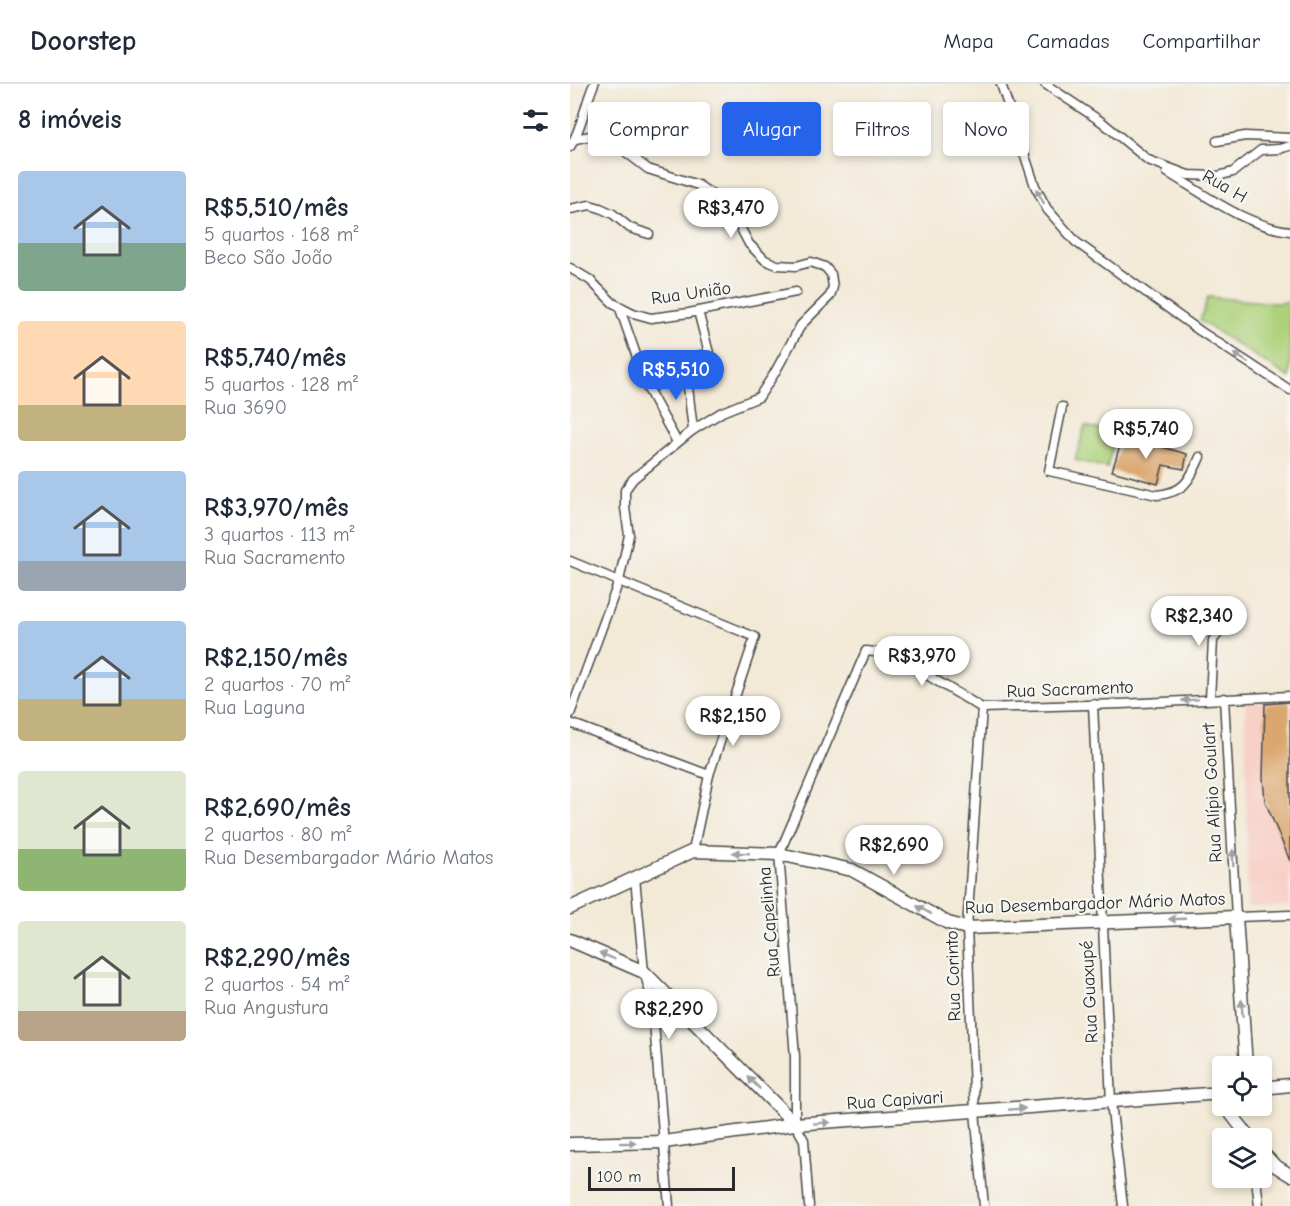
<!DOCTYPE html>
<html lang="pt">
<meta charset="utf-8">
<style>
:root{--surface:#fff;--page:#f2f2f3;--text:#1f2937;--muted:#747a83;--line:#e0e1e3;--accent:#2563eb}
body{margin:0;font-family:"Comic Neue",sans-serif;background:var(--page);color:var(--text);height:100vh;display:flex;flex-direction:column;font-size:22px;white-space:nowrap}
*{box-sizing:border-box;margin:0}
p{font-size:20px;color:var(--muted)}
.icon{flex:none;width:33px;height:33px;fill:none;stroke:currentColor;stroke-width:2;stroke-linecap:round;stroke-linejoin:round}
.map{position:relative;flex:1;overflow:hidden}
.side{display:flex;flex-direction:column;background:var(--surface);width:570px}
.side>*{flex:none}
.top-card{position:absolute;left:18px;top:18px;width:570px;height:54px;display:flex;gap:12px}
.buttons{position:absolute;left:642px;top:972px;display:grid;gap:12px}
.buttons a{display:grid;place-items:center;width:60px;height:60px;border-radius:6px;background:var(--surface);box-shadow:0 3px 9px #0003;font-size:30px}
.scale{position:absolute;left:18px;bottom:15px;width:147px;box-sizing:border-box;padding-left:6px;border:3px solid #2b2b2b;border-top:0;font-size:16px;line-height:21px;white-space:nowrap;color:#2b2b2b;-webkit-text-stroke:4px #f6f6f2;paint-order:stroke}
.price{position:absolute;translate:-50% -51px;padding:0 14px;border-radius:21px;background:#fff;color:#222;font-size:20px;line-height:39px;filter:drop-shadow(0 2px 3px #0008)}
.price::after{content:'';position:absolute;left:50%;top:36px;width:18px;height:14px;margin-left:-9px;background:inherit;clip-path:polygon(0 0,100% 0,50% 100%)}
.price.on{background:var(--accent);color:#fff}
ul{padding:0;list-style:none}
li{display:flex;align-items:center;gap:18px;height:150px;padding:0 18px}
li span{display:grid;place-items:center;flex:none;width:168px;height:120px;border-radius:6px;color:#555}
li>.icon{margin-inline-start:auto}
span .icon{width:72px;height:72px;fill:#fffc;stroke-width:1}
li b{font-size:26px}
h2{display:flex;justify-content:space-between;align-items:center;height:72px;padding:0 18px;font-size:26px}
.chip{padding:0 21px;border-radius:6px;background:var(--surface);box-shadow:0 3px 9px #0003;font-size:21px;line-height:54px}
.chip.on{background:var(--accent);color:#fff}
header{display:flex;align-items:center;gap:36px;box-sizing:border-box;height:84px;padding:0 30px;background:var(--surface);border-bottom:2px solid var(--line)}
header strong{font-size:28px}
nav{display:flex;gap:33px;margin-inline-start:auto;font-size:21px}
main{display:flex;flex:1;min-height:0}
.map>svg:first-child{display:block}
.built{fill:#f7d1c8}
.green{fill:#add17a;stroke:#6c7e52;stroke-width:1.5}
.building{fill:#dba76f}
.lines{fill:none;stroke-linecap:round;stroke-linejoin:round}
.street-casing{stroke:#494845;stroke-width:11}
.secondary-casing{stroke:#494845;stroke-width:15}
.street{stroke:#fff;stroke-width:8}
.secondary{stroke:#fff;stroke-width:12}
.oneway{fill:#a0a0a0}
.labels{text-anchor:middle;stroke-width:4.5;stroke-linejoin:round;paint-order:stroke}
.street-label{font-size:18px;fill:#2b2b2b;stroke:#f6f6f2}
</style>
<header>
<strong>Doorstep</strong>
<nav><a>Mapa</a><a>Camadas</a><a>Compartilhar</a></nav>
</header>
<main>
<section class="side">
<h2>8 imóveis<svg class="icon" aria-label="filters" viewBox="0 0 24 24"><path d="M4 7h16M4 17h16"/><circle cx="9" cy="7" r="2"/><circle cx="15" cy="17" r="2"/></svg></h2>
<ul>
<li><span style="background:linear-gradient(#a9c7e8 60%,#7fa58c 0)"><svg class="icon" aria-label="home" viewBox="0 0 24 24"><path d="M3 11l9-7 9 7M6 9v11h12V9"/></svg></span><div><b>R$5,510/mês</b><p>5 quartos · 168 m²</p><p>Beco São João</p></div></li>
<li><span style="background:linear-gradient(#ffd9b3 70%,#c2b280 0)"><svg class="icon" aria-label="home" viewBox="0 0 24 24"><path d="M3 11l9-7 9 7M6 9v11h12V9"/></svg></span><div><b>R$5,740/mês</b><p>5 quartos · 128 m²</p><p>Rua 3690</p></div></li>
<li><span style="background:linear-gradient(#a9c7e8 75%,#9aa5b1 0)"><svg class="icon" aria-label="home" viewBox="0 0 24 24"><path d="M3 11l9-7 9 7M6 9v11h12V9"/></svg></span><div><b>R$3,970/mês</b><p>3 quartos · 113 m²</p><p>Rua Sacramento</p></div></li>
<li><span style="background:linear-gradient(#a9c7e8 65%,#c2b280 0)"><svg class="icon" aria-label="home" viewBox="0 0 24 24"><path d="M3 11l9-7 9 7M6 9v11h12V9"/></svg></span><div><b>R$2,150/mês</b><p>2 quartos · 70 m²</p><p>Rua Laguna</p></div></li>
<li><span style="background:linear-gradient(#dfe7d0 65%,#8fb573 0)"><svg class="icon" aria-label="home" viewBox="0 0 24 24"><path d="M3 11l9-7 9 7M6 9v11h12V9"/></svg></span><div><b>R$2,690/mês</b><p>2 quartos · 80 m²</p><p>Rua Desembargador Mário Matos</p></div></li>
<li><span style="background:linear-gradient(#dfe7d0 75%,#b9a48a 0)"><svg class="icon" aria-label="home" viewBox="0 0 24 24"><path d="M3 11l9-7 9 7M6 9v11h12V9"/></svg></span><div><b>R$2,290/mês</b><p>2 quartos · 54 m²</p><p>Rua Angustura</p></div></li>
</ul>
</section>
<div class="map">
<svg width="720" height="1122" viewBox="0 0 720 1122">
<rect width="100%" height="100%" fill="#f6f6f2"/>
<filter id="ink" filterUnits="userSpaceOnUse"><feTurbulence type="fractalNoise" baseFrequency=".0167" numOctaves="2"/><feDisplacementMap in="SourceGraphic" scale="12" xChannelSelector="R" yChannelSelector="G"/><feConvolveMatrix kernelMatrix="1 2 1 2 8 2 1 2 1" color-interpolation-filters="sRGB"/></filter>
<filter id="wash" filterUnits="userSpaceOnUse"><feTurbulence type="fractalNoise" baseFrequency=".008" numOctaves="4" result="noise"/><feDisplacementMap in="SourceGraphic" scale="24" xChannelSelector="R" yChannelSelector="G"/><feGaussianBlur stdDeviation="1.35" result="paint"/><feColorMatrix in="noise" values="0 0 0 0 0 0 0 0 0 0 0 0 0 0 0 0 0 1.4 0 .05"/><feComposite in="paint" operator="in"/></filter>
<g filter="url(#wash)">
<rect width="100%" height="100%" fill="#f3e9d7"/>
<!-- built -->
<polygon class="built" points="720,617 720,823 678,824 675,619"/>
<!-- green -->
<g class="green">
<polygon points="638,213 706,219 720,218 720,294 630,237"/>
<polygon points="515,342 546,349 537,384 505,376"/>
</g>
<g id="blocks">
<!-- building -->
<g class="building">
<polygon points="553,352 617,370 614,385 593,381 588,400 542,387"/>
<polygon points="720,618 720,777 695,717 693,694 695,620"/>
</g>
</g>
</g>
<g filter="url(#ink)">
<use href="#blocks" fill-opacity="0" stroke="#494845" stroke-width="1.5"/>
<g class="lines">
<!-- street casing -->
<g class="street-casing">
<g id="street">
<polyline points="431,0 465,102 477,125 506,158 630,247 720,306"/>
<polyline points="475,0 532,38 578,76 618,91 648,92 663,88 691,66 709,65 720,62"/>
<polyline points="647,57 675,52 720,54"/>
<path d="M 0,63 C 12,44 15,20 24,0"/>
<path d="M 597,88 C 634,110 675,142 720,147"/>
<polyline points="0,125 20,121 30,124 43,130 60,144 79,150"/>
<polyline points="0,184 20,196 43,219 63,229 81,234 119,229 226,208"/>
<polyline points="49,222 78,305 107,358"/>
<polyline points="116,286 123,346"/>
<polyline points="78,305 116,286 121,274 139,269 128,227"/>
<path d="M 492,323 L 479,387 L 587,411 C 615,408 619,397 630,373"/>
<polyline points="0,477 185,553 139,691 123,767"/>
<polyline points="654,614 666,833 720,831"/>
<polyline points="640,615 643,556 650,547 667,533"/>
<polyline points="523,620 541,1018 553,1122"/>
<polyline points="412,624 397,844 405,1028 414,1122"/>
<polyline points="0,630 49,497 59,451 55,424 55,406 63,395 123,346 152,328 189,313 204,290 231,241 260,212 263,203 261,190 255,183 241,178 226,182 207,181 195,176 179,160 168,139 149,115 128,101 78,85 39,55 25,51 5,55"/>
<polyline points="0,639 139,691"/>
<polyline points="65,794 74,888 82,915 99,1122"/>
<polyline points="692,1086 697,1082 704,1081"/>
<polyline points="686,1094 689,1122"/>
<polyline points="239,1122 234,1056 225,1040 225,973 209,770 296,567 322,570 412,624 551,620 720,612"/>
</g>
</g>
<!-- secondary casing -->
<g class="secondary-casing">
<g id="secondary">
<polyline points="0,824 123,767 209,770 282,786 378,839 397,844 666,833 676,982"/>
<polyline points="0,856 74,888 225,1040"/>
<polyline points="692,1004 720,1001"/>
<polyline points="655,1022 680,1054"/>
<polyline points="0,1060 94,1058 225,1040 652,1009"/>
<polyline points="692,1068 704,1081 720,1091"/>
</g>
</g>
<!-- street -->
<use href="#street" class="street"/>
<!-- secondary -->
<use href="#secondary" class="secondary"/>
</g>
<!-- one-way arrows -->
<defs><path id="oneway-solid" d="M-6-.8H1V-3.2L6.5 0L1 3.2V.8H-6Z" transform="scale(1.5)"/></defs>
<g class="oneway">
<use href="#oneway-solid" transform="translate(470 112) rotate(-118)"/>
<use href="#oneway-solid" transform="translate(671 274) rotate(-147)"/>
<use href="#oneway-solid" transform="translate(620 616) rotate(176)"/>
<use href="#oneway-solid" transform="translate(171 769) rotate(-178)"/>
<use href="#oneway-solid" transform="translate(663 774) rotate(-92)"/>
<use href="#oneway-solid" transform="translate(354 826) rotate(-151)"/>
<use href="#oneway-solid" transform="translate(607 835) rotate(178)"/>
<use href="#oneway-solid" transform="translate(37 872) rotate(-157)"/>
<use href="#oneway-solid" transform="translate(672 924) rotate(-94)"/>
<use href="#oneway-solid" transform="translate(184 999) rotate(-135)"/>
<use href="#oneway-solid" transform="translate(447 1025) rotate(-5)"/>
<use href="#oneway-solid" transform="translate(252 1039) rotate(-4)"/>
<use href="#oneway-solid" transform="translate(58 1059) rotate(-1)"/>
</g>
</g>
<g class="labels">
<!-- street labels -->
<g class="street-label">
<text transform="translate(655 102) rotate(30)" y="6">Rua H</text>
<text transform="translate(121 209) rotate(-8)" y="6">Rua União</text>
<text transform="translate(500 605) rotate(-2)" y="6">Rua Sacramento</text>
<text transform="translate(642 709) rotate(-93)" y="6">Rua Alípio Goulart</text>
<text transform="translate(525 819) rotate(-2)" y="6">Rua Desembargador Mário Matos</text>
<text transform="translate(199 838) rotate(-95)" y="6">Rua Capelinha</text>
<text transform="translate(383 892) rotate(-92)" y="6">Rua Corinto</text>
<text transform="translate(519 908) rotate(-93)" y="6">Rua Guaxupé</text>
<text transform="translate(325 1016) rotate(-4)" y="6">Rua Capivari</text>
</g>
</g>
</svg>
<div class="buttons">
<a><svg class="icon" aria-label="locate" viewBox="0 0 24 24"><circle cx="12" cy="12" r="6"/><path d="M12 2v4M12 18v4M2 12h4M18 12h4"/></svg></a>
<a><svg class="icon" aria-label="layers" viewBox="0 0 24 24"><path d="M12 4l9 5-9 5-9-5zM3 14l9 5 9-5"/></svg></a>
</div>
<div class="scale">100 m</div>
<b class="price" style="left:161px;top:155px">R$3,470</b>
<b class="price on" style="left:106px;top:317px">R$5,510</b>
<b class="price" style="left:576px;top:376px">R$5,740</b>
<b class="price" style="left:629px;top:563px">R$2,340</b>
<b class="price" style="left:352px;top:603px">R$3,970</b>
<b class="price" style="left:163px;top:663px">R$2,150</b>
<b class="price" style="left:324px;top:792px">R$2,690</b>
<b class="price" style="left:99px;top:956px">R$2,290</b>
<div class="top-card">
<a class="chip">Comprar</a>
<a class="chip on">Alugar</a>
<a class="chip">Filtros</a>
<a class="chip">Novo</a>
</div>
</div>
</main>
